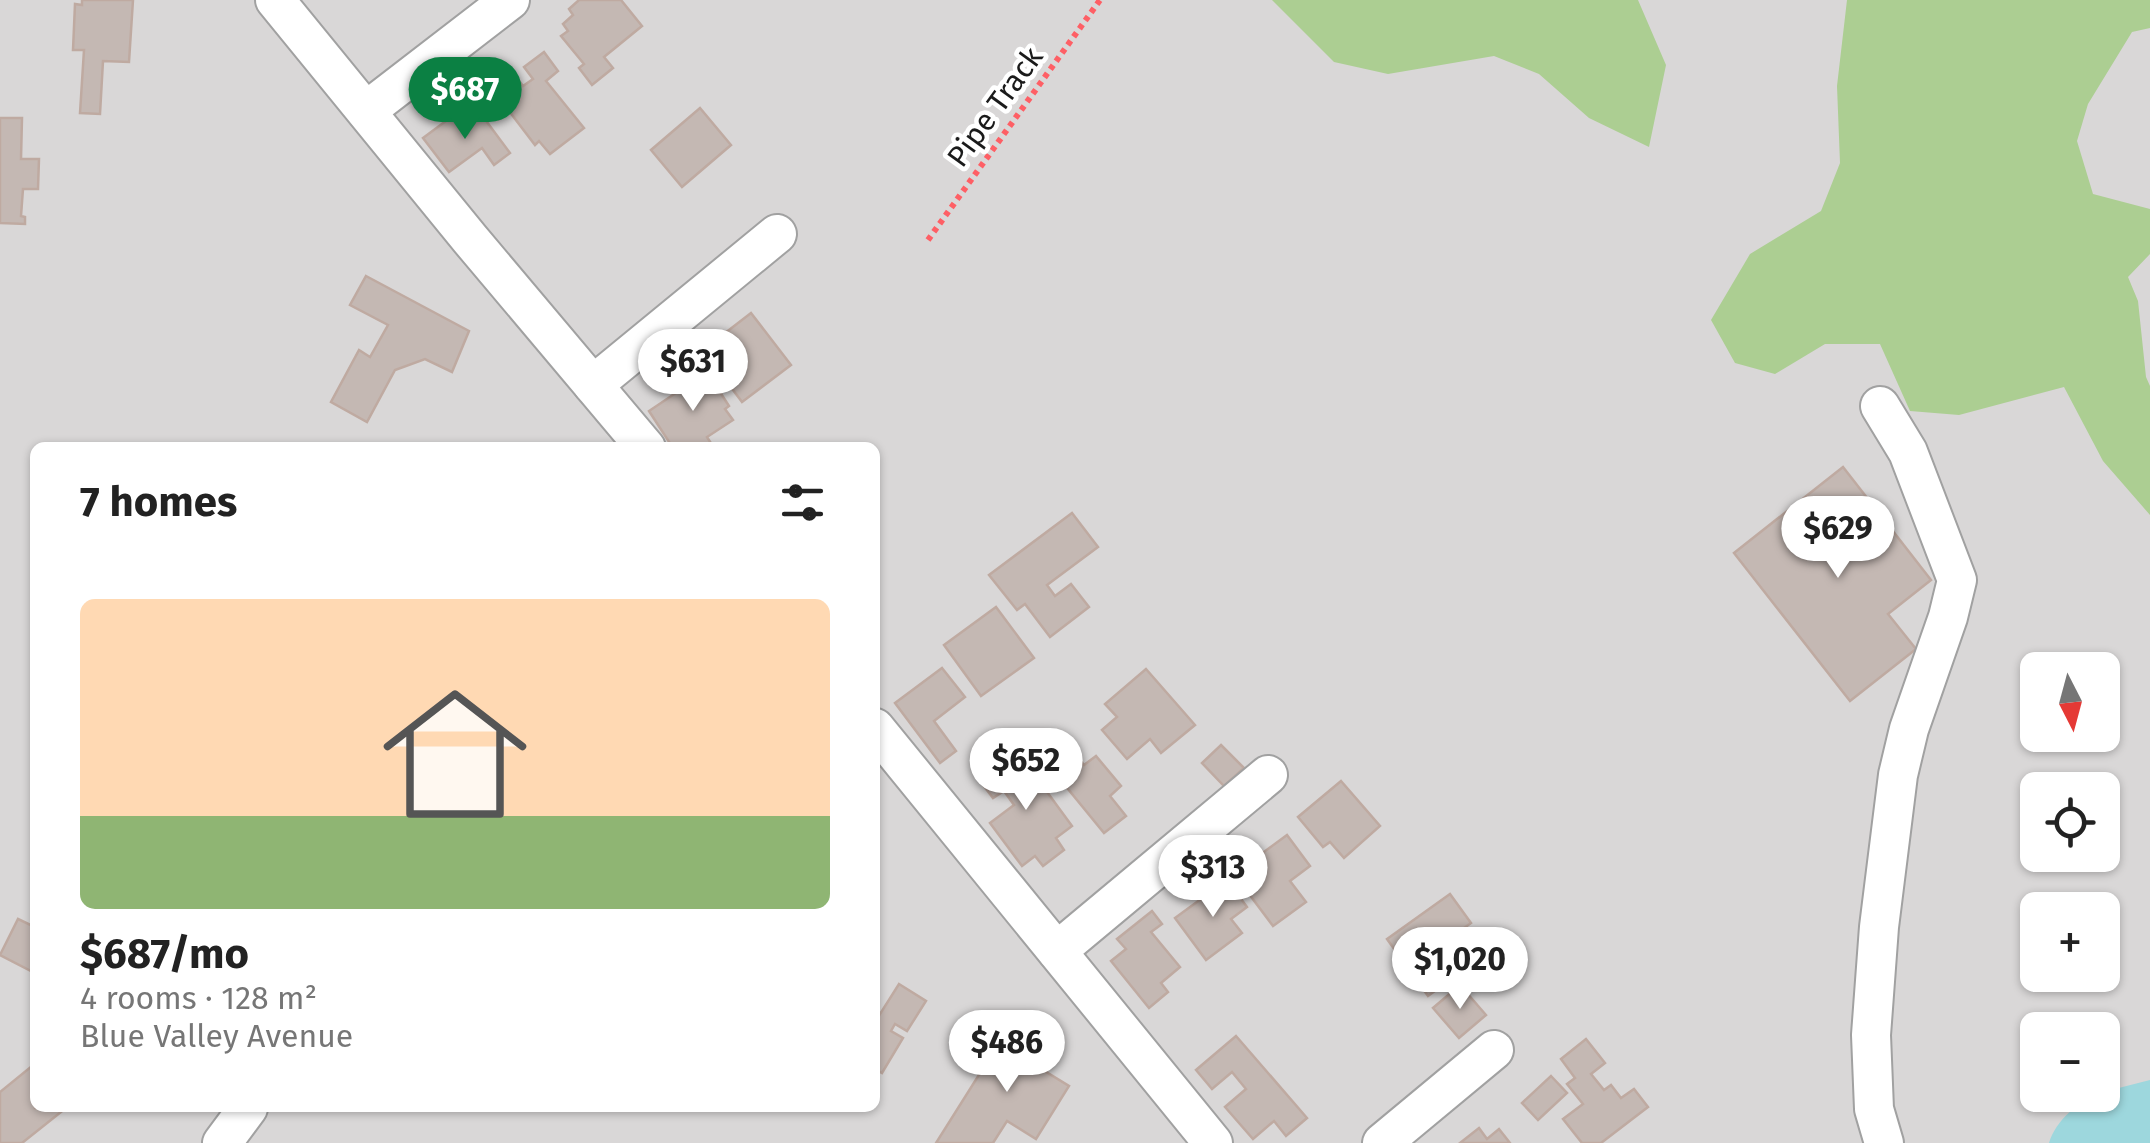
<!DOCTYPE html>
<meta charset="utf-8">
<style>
:root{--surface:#fff;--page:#f6f6f6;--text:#222;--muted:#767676;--line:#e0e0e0;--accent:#0b8043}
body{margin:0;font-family:"Fira Sans",sans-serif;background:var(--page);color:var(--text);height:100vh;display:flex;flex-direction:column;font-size:38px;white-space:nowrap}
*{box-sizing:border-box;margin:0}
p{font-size:32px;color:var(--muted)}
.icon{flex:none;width:55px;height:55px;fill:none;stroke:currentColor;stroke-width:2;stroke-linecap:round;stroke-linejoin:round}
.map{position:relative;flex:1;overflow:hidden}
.details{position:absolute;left:30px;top:442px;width:850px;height:670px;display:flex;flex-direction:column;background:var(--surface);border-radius:15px;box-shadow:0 2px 8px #0004}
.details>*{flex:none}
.needle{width:65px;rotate:174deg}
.buttons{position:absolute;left:2020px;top:652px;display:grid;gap:20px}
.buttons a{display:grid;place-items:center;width:100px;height:100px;border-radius:15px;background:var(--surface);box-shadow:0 2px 8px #0004;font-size:50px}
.price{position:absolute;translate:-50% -85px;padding:0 22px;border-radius:35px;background:#fff;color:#222;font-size:32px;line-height:65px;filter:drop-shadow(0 2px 5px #0008)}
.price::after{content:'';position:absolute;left:50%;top:60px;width:30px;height:22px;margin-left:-15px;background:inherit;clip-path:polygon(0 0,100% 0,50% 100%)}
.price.on{background:var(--accent);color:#fff}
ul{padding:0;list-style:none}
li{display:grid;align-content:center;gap:20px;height:530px;padding:0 50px}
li+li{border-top:2px solid var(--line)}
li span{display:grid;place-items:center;height:310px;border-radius:15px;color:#555}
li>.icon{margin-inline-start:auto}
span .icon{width:180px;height:180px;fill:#fffc;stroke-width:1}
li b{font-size:42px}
h2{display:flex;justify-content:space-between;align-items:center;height:120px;padding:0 50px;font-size:42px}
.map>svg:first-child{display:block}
.residential{fill:#d9d7d7;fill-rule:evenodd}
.forest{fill:#acce92}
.water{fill:#9dd7dd}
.building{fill:#c4b8b3;stroke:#bfaaa1;stroke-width:2.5}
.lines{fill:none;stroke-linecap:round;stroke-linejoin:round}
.minor-casing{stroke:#a1a1a1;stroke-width:42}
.path{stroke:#fe5f65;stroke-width:6;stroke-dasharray:5 5;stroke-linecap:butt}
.minor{stroke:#fff;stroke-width:38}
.labels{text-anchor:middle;stroke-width:9;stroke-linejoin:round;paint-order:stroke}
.street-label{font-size:30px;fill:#1a1a1a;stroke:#fff}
</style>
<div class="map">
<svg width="2150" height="1143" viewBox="0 0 2150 1143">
<rect width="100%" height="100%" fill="#ede6df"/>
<!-- residential -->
<path class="residential" d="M 0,0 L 2150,0 L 2150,1143 L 0,1143 ZM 35,448 L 875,448 L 875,1108 L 35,1108 ZM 2038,670 L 2102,670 L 2102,735 L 2038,735 ZM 2038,790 L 2102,790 L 2102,855 L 2038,855 ZM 2038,910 L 2102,910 L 2102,975 L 2038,975 ZM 2038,1030 L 2102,1030 L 2102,1095 L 2038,1095 Z"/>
<!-- forest -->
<g class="forest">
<polygon points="1272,0 1638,0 1666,65 1649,147 1589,118 1539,74 1494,56 1388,74 1334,62"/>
<polygon points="1847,0 2150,0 2150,28 2132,32 2088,104 2077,141 2093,194 2150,209 2150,254 2128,277 2138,301 2146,377 2150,386 2150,515 2103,461 2064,387 1959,415 1910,411 1880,344 1825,344 1775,374 1735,363 1711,320 1750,254 1821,211 1840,163 1837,86"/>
</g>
<!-- water -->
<path class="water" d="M 2150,1080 L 2150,1143 L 2049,1143 C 2056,1120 2079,1100 2102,1095 L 2103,1092 Z"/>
<!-- building -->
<g class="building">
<polygon points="82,0 133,0 129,62 103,61 100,114 80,113 84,50 73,50 75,4 82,5"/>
<polygon points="579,0 621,0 642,26 604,57 613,68 592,85 579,68 584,64 561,36 568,31 563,24 573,15 569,9"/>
<polygon points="544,52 558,71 546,81 584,128 550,154 539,141 535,145 509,111 499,119 478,92 509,68 523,86 533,79 524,67"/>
<polygon points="700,108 731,145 682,187 651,150"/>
<polygon points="481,114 510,153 494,165 482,148 449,172 423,138 454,115 463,127"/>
<polygon points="0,118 22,118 21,159 39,159 38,189 23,189 21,216 25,217 25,224 0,223"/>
<polygon points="366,276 469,331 452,372 425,359 395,370 367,422 331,402 359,350 370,357 388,325 350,305"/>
<polygon points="751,313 791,365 742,402 703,350"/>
<polygon points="707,372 729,406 725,409 733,420 707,437 714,448 673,448 649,411"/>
<polygon points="1843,467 1931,580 1888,614 1916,649 1850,701 1734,553"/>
<polygon points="1072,513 1098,547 1047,585 1055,596 1071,584 1089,607 1050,637 1025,604 1017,610 989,575"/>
<polygon points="996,607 1034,658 981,696 944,645"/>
<polygon points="942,668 965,697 934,721 956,751 940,763 895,703"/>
<polygon points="1146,669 1195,725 1161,753 1150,739 1127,759 1102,730 1117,717 1105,704"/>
<polygon points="1062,738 1084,765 1096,756 1121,786 1110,796 1126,816 1104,833 1041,756"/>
<polygon points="1221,745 1244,768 1224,786 1202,763"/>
<polygon points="1022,750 1034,767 1022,777 1030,788 1039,781 1072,826 1056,838 1064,850 1043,866 1035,856 1022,866 990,823 1014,805 1004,791 993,798 980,781"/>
<polygon points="1341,781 1380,826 1344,858 1330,842 1323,847 1298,817"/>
<polygon points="1287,835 1310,866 1290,881 1306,902 1273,926 1234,874"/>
<polygon points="1227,880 1247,907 1231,919 1242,933 1206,960 1175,918"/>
<polygon points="1450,894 1471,923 1434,950 1454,977 1428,996 1387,939"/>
<polygon points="1152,911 1162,924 1151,932 1180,967 1161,983 1168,992 1149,1008 1111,961 1126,949 1117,939"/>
<polygon points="18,919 35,927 35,963 31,971 0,955"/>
<polygon points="899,984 926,1001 907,1031 895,1024 891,1031 903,1038 882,1073 875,1069 875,1022"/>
<polygon points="1460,985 1486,1015 1459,1038 1433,1008"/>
<polygon points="1011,1024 1042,1044 1030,1062 1069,1086 1036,1139 1007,1121 993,1143 936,1143"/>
<polygon points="1236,1036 1307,1118 1286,1136 1274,1121 1253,1139 1225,1107 1246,1089 1232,1072 1212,1089 1196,1070"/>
<polygon points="1586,1039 1605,1063 1591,1074 1604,1090 1611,1085 1621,1098 1634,1089 1648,1107 1601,1143 1582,1143 1563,1119 1583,1104 1567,1084 1575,1078 1561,1059"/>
<polygon points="32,1066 35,1070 35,1108 66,1108 22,1143 0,1143 0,1092"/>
<polygon points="1551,1076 1567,1093 1538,1120 1522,1103"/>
<polygon points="1479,1128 1487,1139 1499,1129 1510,1143 1460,1143"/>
</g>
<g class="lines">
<!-- minor casing -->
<g class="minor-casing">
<g id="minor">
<polyline points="275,0 470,239 646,448"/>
<polyline points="366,111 510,0"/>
<polyline points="593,385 777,234"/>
<polyline points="1880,406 1908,452 1957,580 1948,617 1909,729 1898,775 1879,927 1871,1035 1874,1109 1884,1143"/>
<polyline points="875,728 1213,1143"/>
<polyline points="1057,951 1268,775"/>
<polyline points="222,1143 248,1108"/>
<polyline points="1382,1143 1494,1050"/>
</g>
</g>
<!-- path -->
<polyline class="path" points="928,240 1100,0"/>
<!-- minor -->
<use href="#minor" class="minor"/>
</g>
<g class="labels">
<!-- street labels -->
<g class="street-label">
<text transform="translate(995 107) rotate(-54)" y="10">Pipe Track</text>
</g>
</g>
</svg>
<div class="buttons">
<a><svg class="needle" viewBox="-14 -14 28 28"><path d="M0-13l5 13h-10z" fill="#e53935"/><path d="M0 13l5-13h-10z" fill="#767676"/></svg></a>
<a><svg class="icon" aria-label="locate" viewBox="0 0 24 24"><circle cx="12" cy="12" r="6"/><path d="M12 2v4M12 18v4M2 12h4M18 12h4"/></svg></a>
<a>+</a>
<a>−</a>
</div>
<b class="price on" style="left:465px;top:142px">$687</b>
<b class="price" style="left:693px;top:414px">$631</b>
<b class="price" style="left:1838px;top:581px">$629</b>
<b class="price" style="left:1026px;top:813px">$652</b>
<b class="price" style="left:1213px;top:920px">$313</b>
<b class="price" style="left:1460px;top:1012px">$1,020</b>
<b class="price" style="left:1007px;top:1095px">$486</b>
<section class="details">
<h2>7 homes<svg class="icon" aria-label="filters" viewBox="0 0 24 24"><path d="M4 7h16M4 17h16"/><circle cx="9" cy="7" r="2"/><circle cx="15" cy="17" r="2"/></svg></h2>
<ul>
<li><span style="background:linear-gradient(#ffd9b3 70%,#8fb573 0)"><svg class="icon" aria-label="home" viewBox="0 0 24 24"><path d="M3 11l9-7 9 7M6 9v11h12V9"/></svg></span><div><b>$687/mo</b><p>4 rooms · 128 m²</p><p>Blue Valley Avenue</p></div></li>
</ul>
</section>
</div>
